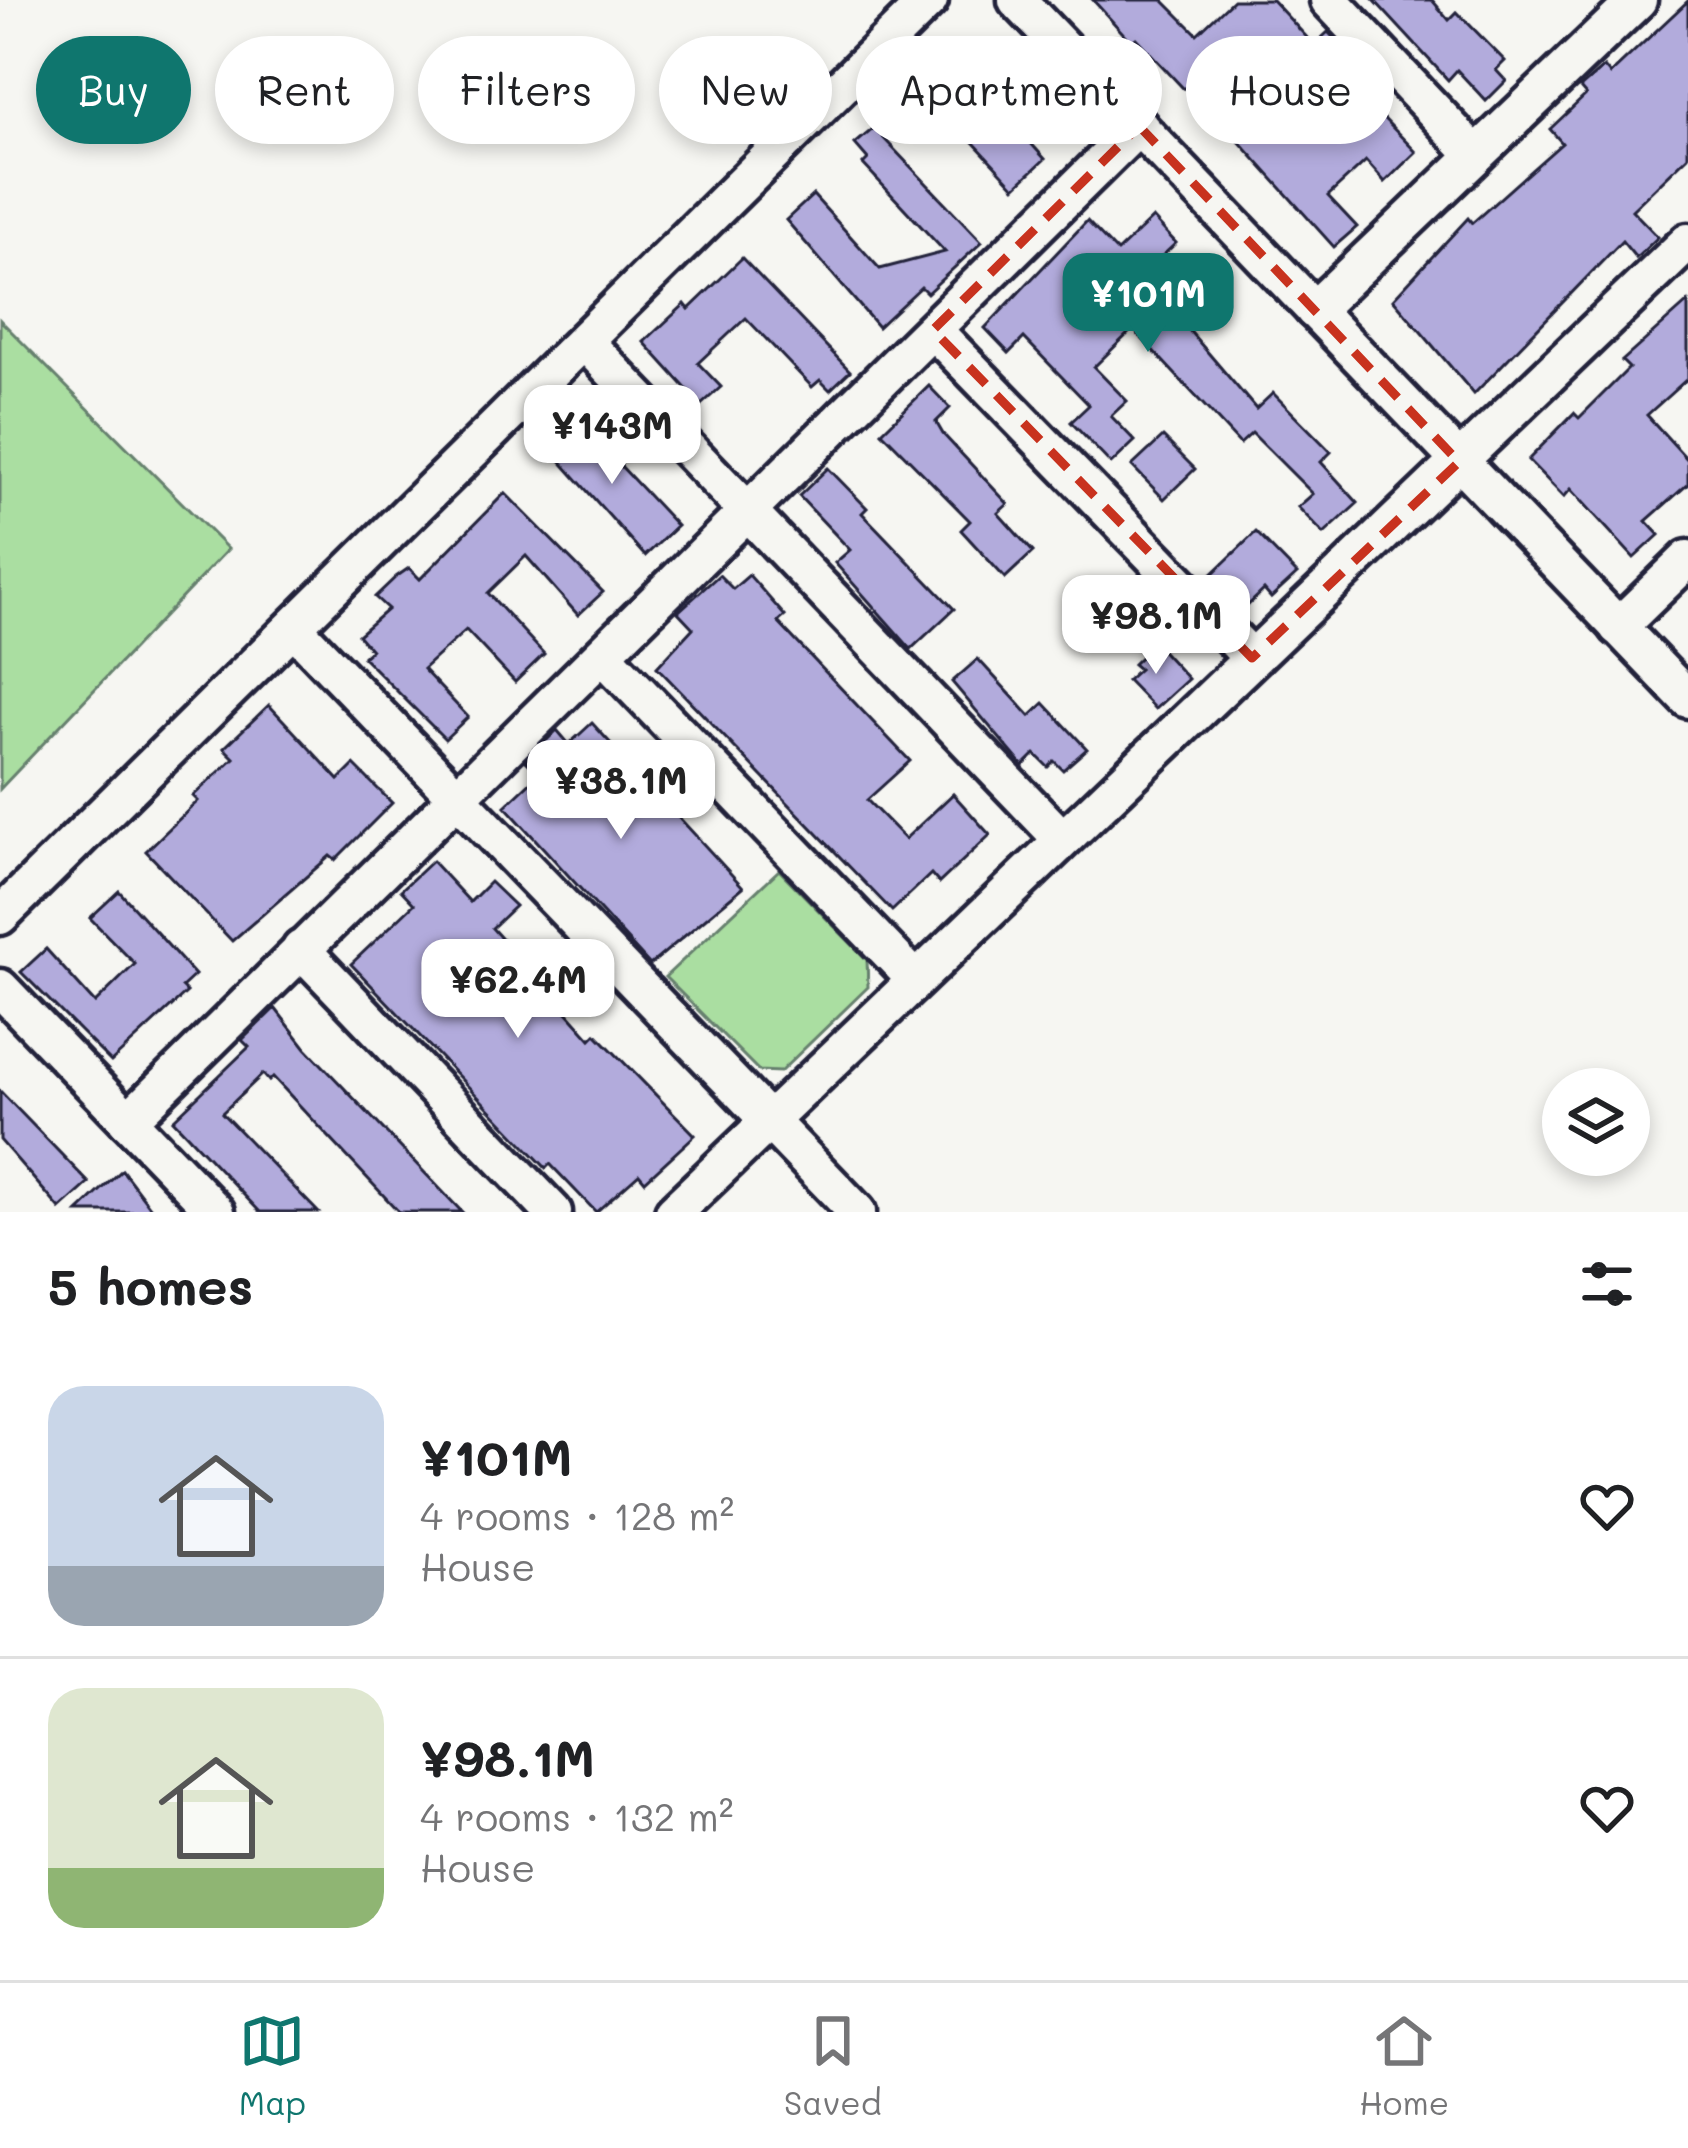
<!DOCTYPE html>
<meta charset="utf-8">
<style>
:root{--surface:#fff;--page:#f6f6f6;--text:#202124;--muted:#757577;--line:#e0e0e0;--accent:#0f766e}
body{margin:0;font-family:Mali,sans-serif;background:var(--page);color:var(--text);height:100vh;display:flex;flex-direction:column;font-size:45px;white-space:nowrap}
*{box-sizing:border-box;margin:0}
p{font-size:39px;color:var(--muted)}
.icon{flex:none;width:66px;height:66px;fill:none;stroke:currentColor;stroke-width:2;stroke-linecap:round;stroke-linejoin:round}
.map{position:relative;height:1212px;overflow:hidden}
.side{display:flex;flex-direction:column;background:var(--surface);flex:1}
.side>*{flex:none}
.hud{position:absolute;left:36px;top:36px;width:1617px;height:108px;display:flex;gap:24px}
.fabs{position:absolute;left:1542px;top:1068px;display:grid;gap:24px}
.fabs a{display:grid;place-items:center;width:108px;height:108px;border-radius:50%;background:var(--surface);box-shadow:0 6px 18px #0003;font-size:60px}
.price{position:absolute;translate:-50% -102px;padding:0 27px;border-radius:24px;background:#fff;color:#222;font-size:39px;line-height:78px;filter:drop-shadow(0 3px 6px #0008)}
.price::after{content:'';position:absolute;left:50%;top:72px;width:36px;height:27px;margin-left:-18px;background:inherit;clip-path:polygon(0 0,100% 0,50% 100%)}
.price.selected{background:var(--accent);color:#fff}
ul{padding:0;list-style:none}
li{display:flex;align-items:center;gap:36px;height:300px;padding:0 48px}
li+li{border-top:3px solid var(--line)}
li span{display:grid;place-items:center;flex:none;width:336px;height:240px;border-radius:36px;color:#555}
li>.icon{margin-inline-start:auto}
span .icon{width:144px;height:144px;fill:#fffc;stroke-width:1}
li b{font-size:51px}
h2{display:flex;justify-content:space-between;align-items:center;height:144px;padding:0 48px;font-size:51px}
.tag{padding:0 42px;border-radius:54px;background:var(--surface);box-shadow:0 6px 18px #0003;font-size:42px;line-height:108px}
.tag.selected{background:var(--accent);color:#fff}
.menu{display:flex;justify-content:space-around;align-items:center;height:168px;border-top:3px solid var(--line);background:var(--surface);font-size:33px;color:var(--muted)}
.menu a{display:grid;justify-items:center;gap:6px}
.menu .selected{color:var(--accent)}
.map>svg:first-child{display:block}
.green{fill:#aadea1;stroke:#66806e;stroke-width:3}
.building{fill:#b2abdc;stroke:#22223b;stroke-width:3}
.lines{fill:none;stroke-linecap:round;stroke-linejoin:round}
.minor-casing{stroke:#22223b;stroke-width:45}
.minor{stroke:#f6f6f2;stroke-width:36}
.marked{fill:none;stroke:#c8321e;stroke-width:9;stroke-dasharray:24 15;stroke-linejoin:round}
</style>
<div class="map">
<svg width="1688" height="1212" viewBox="0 0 1688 1212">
<rect width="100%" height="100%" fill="#f6f6f2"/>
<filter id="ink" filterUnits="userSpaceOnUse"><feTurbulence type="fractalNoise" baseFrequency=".00833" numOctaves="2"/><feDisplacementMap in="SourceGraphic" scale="24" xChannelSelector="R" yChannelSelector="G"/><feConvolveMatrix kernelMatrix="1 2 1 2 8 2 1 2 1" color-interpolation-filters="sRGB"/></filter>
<g filter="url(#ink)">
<!-- green -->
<g class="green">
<polygon points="0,320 228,549 0,789"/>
<polygon points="779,870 867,960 868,987 780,1072 759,1071 665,977"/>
</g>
<!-- building -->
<g class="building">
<polygon points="1093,0 1163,0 1197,34 1233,0 1272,0 1314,45 1328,32 1352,57 1338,71 1416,152 1385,182 1366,161 1328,196 1357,227 1334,247 1193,90 1183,88 1136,38 1131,42"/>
<polygon points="1374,0 1432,0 1449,20 1457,12 1505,61 1496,70 1506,81 1486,101 1457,70 1448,80"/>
<polygon points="1688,1 1688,156 1632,210 1658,237 1636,258 1622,241 1474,394 1393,299 1468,218 1472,223 1562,143 1550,129 1586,95 1580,88 1604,67 1610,74"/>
<polygon points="933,55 948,69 957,61 1045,159 1015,187 958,126 952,132 904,83"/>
<polygon points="874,128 982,242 927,293 921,287 878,327 786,220 813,195 880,269 945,252 863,164 868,159 855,144"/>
<polygon points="1153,218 1176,243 1142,275 1256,409 1273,393 1331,452 1321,462 1358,503 1324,534 1298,507 1313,494 1252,433 1240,444 1133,329 1094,367 1127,401 1111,416 1135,441 1111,464 1071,422 1089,405 1024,338 1009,353 985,328 1087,221 1117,252"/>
<polygon points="742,258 850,371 830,390 820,380 812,387 746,318 698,363 721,387 701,405 644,342 685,304 689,309"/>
<polygon points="1688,302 1688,378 1647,415 1688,460 1688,484 1646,521 1659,535 1634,558 1571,489 1564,497 1528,460 1574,413 1579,418 1629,368 1622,361"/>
<polygon points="929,386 950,408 936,422 943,434 1008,504 998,513 1033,552 1005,578 961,530 970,521 882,432"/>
<polygon points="575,417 677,526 645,556 549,448"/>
<polygon points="1163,437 1195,469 1164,499 1132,466"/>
<polygon points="828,468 867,508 862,513 954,609 911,649 835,563 850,550 799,496"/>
<polygon points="505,493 603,592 578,615 526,556 488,593 544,654 515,682 466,630 423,669 468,717 445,739 363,657 371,650 358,635 388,609 375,597 396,577 409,568 420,579"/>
<polygon points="1256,532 1297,574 1271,598 1264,590 1240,613 1207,579"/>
<polygon points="719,575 733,589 749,575 785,616 778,622 910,761 867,800 905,839 953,794 990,835 939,883 931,874 892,911 657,667 693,628 678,612"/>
<polygon points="1155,643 1188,679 1155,709 1127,680 1139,669 1133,664"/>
<polygon points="978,659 1030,716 1044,703 1087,749 1063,770 1054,761 1048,767 1035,754 1023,766 952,682"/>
<polygon points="269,705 339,780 354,765 392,803 335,860 330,856 232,941 146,851 198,801 193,796 234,758 224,748"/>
<polygon points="592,723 743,887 650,965 505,806 539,774 526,761 557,730 569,744"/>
<polygon points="432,861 470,902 490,882 515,906 492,928 591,1039 596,1034 695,1135 645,1181 639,1174 596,1212 550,1164 546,1168 351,964 414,904 401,890"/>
<polygon points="119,891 195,975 182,987 187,992 111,1062 21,972 46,949 95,1003 135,964 90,918"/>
<polygon points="275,1008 306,1048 462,1212 399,1212 273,1077 269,1081 263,1074 222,1113 318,1212 260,1212 173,1120 249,1047 242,1040"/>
<polygon points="0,1091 89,1183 60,1209 0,1140"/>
<polygon points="122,1170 154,1212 78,1212"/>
</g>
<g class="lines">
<!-- minor casing -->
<g class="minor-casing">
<g id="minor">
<polyline points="1017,0 1688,699"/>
<polyline points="1329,0 1476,155"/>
<polyline points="1314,310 1638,0"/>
<polyline points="933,330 1252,658"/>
<polyline points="584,341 1062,839"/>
<polyline points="1618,627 1688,559"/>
<polyline points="294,628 857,1212"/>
<polyline points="604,656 915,979"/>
<polyline points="0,916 929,0"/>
<polyline points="301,949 553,1212"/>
<polyline points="0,988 216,1212"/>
<polyline points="128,1121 1139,126"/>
<polyline points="674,1212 1688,242"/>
</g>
</g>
<!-- minor -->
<use href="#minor" class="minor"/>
</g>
</g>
<!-- marked area -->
<path class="marked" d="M 1139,126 L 1459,462 L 1252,658 L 933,330 Z"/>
</svg>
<div class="fabs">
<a><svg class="icon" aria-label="layers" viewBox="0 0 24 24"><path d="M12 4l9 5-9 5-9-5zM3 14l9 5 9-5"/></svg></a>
</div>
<b class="price selected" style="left:1148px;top:355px">¥101M</b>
<b class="price" style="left:612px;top:487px">¥143M</b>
<b class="price" style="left:1156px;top:677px">¥98.1M</b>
<b class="price" style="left:621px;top:842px">¥38.1M</b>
<b class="price" style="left:518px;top:1041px">¥62.4M</b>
<div class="hud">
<a class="tag selected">Buy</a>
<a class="tag">Rent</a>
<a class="tag">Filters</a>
<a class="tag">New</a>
<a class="tag">Apartment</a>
<a class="tag">House</a>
</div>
</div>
<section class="side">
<h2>5 homes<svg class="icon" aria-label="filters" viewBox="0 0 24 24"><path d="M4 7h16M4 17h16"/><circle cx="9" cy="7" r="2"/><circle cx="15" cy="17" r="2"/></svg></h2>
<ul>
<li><span style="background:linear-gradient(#c9d6e8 75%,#9aa5b1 0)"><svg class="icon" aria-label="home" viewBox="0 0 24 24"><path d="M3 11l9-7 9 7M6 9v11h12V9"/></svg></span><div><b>¥101M</b><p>4 rooms · 128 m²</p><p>House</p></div><svg class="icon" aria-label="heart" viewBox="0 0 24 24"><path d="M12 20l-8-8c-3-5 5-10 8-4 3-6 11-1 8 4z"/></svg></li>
<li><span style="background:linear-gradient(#dfe7d0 75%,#8fb573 0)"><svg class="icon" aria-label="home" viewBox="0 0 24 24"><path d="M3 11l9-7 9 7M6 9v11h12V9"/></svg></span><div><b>¥98.1M</b><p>4 rooms · 132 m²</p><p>House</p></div><svg class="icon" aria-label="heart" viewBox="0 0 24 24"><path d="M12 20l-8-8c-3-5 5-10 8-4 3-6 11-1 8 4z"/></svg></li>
</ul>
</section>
<nav class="menu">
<a class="selected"><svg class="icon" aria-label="map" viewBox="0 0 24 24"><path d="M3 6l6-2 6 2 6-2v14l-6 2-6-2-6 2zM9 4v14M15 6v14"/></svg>Map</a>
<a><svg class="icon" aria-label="saved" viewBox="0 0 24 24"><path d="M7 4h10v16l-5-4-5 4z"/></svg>Saved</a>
<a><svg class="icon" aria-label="home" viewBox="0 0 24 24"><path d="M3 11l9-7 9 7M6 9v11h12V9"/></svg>Home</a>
</nav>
